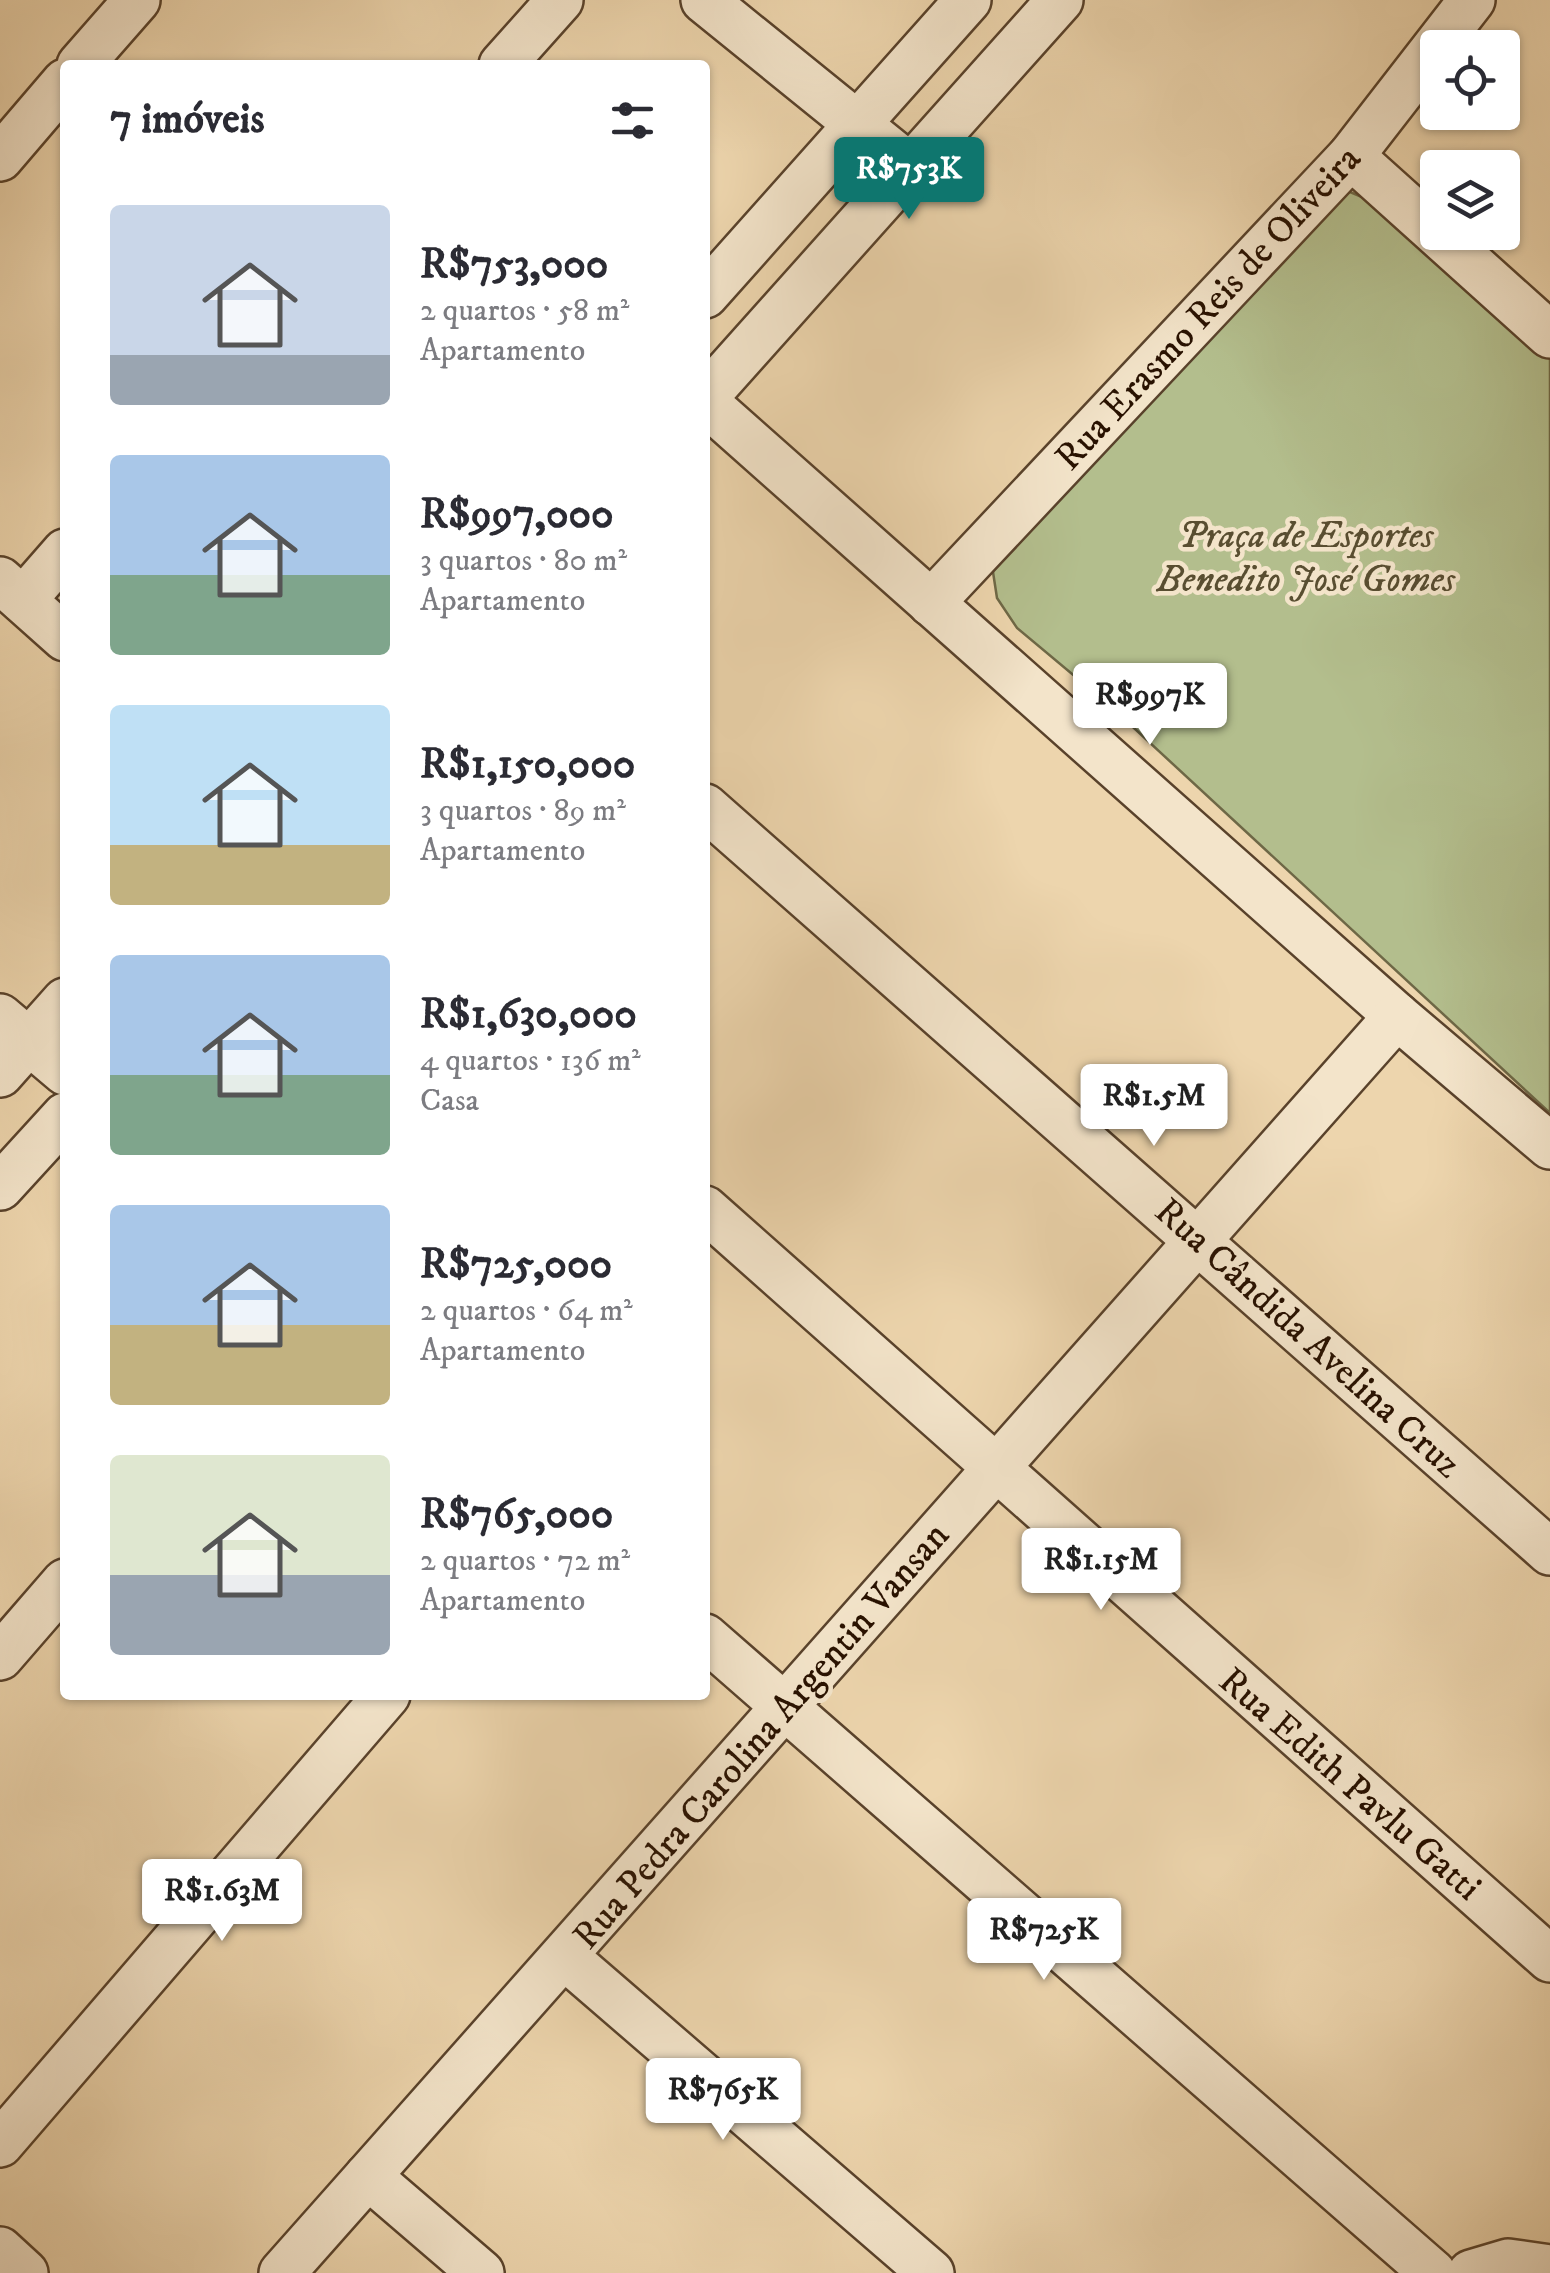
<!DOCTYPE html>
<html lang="pt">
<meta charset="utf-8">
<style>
:root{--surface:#fff;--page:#f2f2f3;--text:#2b2b33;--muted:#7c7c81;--accent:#0f766e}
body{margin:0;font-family:"IM FELL DW Pica",serif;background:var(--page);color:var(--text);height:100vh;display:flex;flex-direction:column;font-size:38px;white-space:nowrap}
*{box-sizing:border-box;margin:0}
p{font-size:32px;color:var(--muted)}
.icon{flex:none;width:55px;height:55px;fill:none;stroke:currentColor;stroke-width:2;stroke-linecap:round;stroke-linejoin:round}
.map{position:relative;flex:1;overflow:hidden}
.side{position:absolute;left:60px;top:60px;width:650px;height:1640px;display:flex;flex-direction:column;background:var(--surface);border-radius:10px;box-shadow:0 2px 8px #0004}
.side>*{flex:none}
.tools{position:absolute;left:1420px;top:30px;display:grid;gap:20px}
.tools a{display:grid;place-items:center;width:100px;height:100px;border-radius:10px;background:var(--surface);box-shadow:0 2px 8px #0004;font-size:50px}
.price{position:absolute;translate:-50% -85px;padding:0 22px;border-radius:10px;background:#fff;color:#222;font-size:32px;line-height:65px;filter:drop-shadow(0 2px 5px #0008)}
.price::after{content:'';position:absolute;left:50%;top:60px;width:30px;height:22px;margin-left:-15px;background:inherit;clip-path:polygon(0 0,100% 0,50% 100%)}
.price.on{background:var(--accent);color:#fff}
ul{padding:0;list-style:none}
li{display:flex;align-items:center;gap:30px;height:250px;padding:0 50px}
li span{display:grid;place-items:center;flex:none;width:280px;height:200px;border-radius:10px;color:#555}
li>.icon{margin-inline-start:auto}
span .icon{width:120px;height:120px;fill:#fffc;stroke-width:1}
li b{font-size:42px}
h2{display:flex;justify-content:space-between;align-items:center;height:120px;padding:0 50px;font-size:42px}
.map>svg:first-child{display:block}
.green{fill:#b3be8d;stroke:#6e6846;stroke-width:2.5}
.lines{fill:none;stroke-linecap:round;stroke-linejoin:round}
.minor-casing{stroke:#59422b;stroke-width:50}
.minor{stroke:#f3e4ca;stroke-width:45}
.labels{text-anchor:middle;stroke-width:9;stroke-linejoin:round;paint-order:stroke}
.street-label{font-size:38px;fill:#281100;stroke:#f3e4ca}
.park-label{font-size:38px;font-style:italic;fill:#594e31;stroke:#f3e4ca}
</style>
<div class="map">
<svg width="1550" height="2273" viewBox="0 0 1550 2273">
<rect width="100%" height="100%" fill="#edd5ad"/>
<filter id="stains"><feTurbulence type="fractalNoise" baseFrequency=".002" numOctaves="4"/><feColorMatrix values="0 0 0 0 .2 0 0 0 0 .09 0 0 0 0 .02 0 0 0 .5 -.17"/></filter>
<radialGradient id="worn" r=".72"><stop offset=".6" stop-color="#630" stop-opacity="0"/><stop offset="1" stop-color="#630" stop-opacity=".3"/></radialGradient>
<!-- green -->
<polygon class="green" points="1336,186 1376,203 1550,354 1550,1113 1108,704 1017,628 997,598 989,546"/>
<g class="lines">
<!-- minor casing -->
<g class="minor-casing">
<g id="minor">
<polyline points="704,0 909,166"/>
<polyline points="80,65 137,0"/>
<polyline points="502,65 560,0"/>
<polyline points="1351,156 1550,335"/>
<polyline points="0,158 65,82"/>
<polyline points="705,295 968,0"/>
<polyline points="705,397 1060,0"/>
<polyline points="705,402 1397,1016 1550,1146"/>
<polyline points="0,580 65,638"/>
<polyline points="23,600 65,552"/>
<polyline points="931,603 1351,156 1472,0"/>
<polyline points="705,807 1550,1552"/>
<polyline points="0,1017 65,1072"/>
<polyline points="0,1074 65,1001"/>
<polyline points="0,1187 65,1116"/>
<polyline points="705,1209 1550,1959"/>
<polyline points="705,1637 1433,2273"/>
<polyline points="0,1657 65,1582"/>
<polyline points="564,1956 931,2273"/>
<polyline points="0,2144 387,1695"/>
<polyline points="368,2176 481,2273"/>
<polyline points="0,2250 25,2273"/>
<polyline points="282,2273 1397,1016"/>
<polyline points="1471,2273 1508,2262 1550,2268"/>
</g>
</g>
<!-- minor -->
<use href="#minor" class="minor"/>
</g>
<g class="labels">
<!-- street labels -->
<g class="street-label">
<text transform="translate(1207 307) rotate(-47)" y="13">Rua Erasmo Reis de Oliveira</text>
<text transform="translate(1309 1337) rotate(42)" y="13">Rua Cândida Avelina Cruz</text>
<text transform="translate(760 1735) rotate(-49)" y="13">Rua Pedra Carolina Argentin Vansan</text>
<text transform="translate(1351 1783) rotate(41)" y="13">Rua Edith Pavlu Gatti</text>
</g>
<!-- park labels -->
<g class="park-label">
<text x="1306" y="547">Praça de Esportes<tspan x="1306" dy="44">Benedito José Gomes</tspan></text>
</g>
</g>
<rect width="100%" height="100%" filter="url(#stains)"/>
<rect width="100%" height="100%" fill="url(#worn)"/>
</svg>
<div class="tools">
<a><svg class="icon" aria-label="locate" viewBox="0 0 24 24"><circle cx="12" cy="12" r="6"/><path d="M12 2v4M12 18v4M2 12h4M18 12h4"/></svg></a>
<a><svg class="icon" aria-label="layers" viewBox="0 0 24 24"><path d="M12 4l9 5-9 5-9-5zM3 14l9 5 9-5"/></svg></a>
</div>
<b class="price on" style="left:909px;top:222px">R$753K</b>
<b class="price" style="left:1150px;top:748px">R$997K</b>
<b class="price" style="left:1154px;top:1149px">R$1.5M</b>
<b class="price" style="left:1101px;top:1613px">R$1.15M</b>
<b class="price" style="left:222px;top:1944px">R$1.63M</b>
<b class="price" style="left:1044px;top:1983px">R$725K</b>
<b class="price" style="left:723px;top:2143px">R$765K</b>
<section class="side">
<h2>7 imóveis<svg class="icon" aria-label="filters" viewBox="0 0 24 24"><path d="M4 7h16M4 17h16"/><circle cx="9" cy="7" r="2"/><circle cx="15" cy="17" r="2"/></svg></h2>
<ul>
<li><span style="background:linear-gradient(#c9d6e8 75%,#9aa5b1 0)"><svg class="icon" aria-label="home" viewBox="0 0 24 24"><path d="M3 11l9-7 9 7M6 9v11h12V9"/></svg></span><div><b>R$753,000</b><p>2 quartos · 58 m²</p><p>Apartamento</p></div></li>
<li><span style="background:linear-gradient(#a9c7e8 60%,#7fa58c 0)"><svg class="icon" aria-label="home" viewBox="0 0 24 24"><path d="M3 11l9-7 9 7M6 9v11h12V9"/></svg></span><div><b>R$997,000</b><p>3 quartos · 80 m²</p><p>Apartamento</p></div></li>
<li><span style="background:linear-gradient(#bfe0f5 70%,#c2b280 0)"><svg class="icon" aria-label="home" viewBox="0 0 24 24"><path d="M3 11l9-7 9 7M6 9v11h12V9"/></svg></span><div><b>R$1,150,000</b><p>3 quartos · 89 m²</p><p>Apartamento</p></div></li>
<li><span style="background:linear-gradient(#a9c7e8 60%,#7fa58c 0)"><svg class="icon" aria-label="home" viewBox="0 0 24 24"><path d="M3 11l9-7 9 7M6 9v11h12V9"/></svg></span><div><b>R$1,630,000</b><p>4 quartos · 136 m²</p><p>Casa</p></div></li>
<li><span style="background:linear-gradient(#a9c7e8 60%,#c2b280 0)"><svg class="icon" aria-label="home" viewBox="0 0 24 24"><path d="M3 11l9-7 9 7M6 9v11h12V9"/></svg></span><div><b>R$725,000</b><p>2 quartos · 64 m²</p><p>Apartamento</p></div></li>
<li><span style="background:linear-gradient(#dfe7d0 60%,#9aa5b1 0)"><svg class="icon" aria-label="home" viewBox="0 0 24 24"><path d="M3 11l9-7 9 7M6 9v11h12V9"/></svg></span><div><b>R$765,000</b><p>2 quartos · 72 m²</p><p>Apartamento</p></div></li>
</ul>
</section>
</div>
